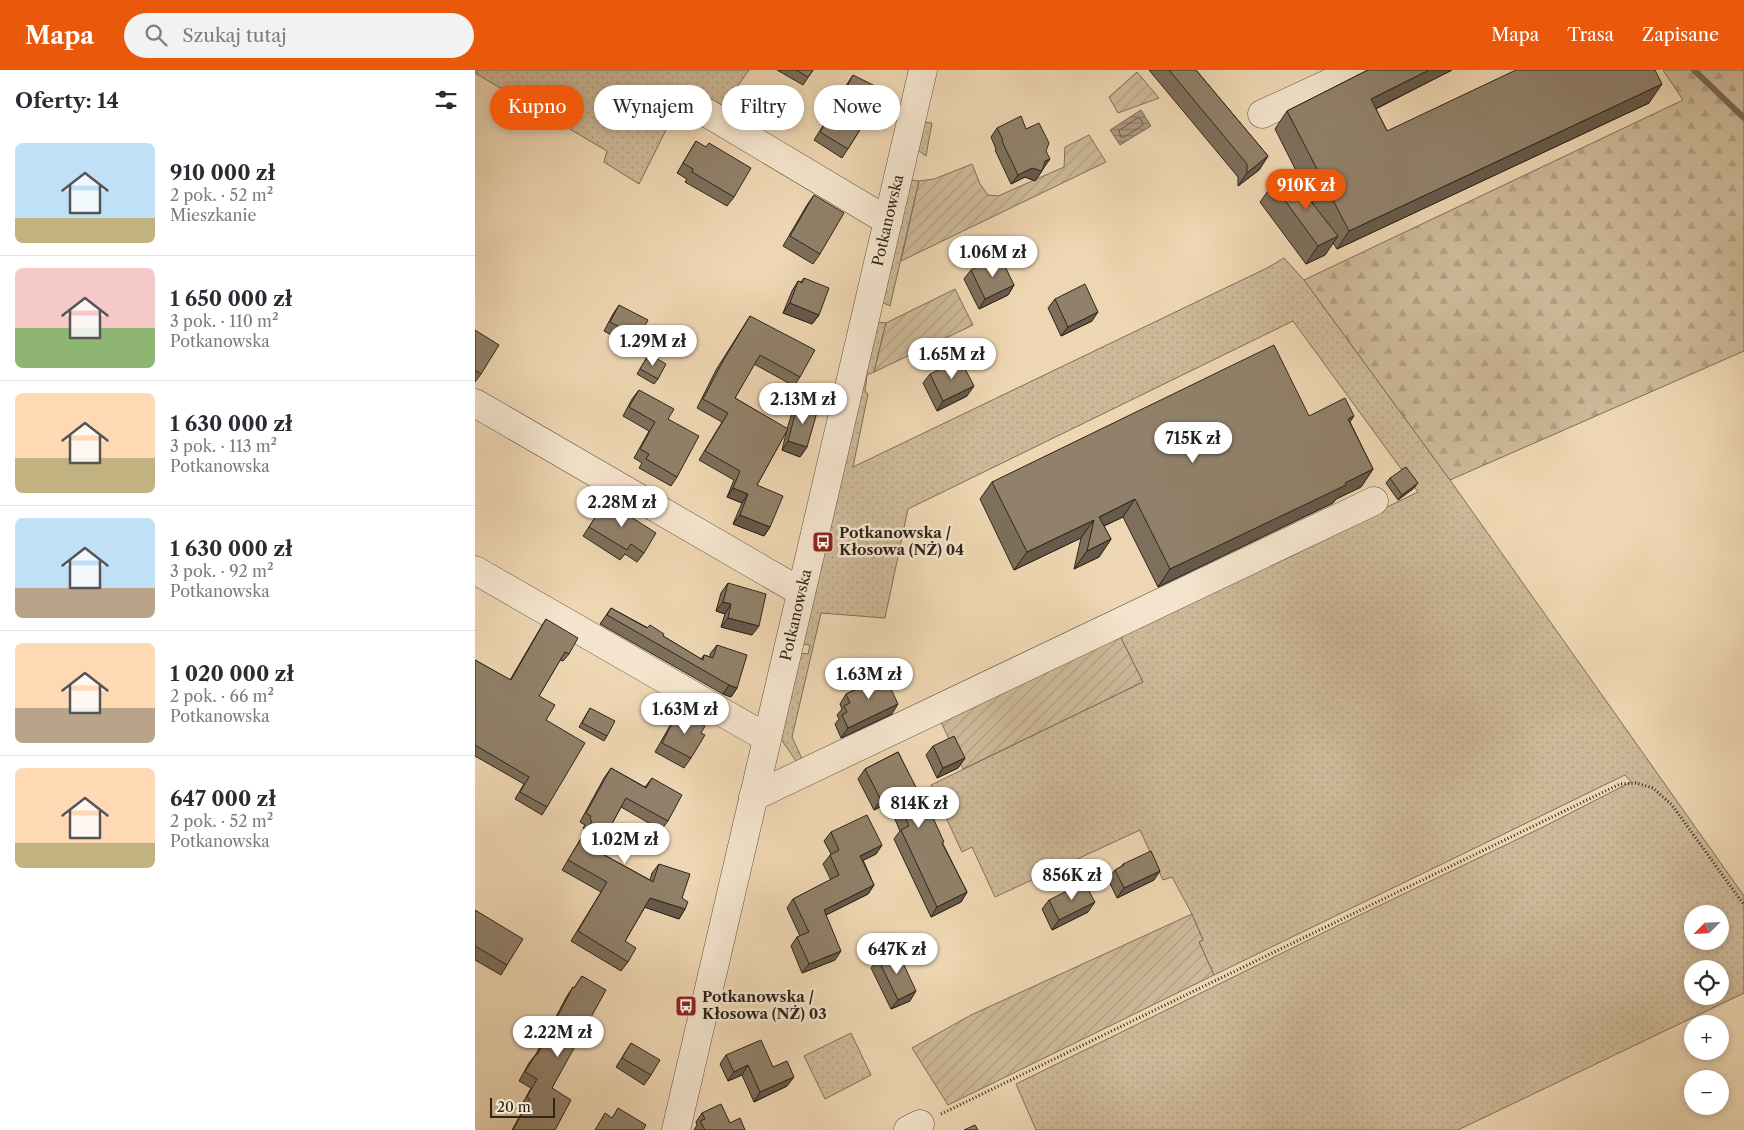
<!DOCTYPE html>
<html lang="pl">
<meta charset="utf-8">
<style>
:root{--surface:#fff;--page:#f2f2f3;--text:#2b2b33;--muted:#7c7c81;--line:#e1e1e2;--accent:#ea580c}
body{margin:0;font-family:"Libre Caslon Text",serif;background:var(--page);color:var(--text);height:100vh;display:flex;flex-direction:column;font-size:19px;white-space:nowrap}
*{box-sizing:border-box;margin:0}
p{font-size:16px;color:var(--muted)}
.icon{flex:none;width:28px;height:28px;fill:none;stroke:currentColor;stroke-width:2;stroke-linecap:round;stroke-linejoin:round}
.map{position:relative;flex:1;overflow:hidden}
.details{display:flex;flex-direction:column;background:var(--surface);width:475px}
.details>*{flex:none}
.banner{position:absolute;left:15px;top:15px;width:475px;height:45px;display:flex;gap:10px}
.needle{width:32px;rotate:246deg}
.buttons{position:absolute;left:1209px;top:835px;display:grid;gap:10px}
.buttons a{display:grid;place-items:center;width:45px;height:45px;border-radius:50%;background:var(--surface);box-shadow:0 2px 8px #0003;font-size:25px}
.scale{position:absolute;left:15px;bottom:12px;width:65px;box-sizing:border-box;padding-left:5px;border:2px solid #2d241b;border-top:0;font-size:14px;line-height:18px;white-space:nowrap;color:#2d241b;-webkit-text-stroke:4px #f4e4cd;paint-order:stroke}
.price{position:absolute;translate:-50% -42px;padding:0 11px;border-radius:18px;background:#fff;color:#222;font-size:16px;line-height:32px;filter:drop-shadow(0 1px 2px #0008)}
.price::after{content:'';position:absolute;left:50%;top:30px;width:15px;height:11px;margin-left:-8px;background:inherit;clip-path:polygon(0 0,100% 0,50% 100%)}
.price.on{background:var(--accent);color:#fff}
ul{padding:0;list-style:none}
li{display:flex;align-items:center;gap:15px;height:125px;padding:0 15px}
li+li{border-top:1px solid var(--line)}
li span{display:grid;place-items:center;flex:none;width:140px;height:100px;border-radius:8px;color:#555}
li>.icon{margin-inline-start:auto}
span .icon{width:60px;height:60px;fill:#fffc;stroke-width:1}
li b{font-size:21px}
h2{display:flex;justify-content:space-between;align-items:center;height:60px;padding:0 15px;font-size:21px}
.pill{padding:0 18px;border-radius:22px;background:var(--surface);box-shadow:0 2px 8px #0003;font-size:18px;line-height:45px}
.pill.on{background:var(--accent);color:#fff}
header{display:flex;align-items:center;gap:30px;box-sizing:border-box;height:70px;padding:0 25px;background:var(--accent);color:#fff}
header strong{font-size:24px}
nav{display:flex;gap:28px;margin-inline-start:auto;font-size:18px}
.search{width:350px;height:45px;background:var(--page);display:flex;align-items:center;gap:12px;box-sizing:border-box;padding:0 18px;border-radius:28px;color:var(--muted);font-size:19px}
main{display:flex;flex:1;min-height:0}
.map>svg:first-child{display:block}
.grass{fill:url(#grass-dots);stroke:#7d6e5a;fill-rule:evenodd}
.forest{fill:url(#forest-firs);stroke:#7d6e5a}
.garden{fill:url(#garden-furrows);stroke:#7d6e5a}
.water{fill:url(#water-rules);stroke:#796a57}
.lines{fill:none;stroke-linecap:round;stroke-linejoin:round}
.shore{stroke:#6c5e4d;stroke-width:1}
.stream{stroke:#796a57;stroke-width:6}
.minor-casing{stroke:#5d5041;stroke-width:29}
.path{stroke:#2d241b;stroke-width:3;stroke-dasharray:1 2.5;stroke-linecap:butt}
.minor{stroke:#f4e4cd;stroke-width:28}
.wall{fill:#7d6f5b;stroke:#2d241b}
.shaded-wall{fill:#665a4a;stroke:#2d241b}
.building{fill:#91816a;stroke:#2d241b}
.labels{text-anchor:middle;stroke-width:5;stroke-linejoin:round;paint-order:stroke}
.street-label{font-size:15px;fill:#2d241b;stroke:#f4e4cd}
.poi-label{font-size:15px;font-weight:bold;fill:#2d241b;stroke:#f4e4cd;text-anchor:start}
</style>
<header>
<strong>Mapa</strong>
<div class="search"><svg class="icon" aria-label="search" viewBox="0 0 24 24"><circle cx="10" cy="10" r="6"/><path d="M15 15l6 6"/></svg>Szukaj tutaj</div>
<nav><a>Mapa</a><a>Trasa</a><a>Zapisane</a></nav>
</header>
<main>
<section class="details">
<h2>Oferty: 14<svg class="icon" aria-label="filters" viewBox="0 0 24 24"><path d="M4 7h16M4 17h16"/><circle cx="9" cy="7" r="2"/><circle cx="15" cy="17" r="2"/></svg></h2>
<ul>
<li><span style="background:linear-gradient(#bfe0f5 75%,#c2b280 0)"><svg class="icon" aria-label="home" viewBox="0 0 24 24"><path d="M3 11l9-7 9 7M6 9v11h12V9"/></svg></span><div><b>910 000 zł</b><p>2 pok. · 52 m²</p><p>Mieszkanie</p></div></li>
<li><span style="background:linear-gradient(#f6c9c9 60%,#8fb573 0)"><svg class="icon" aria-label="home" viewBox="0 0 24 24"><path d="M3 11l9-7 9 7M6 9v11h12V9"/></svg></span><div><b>1 650 000 zł</b><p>3 pok. · 110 m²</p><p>Potkanowska</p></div></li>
<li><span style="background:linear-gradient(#ffd9b3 65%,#c2b280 0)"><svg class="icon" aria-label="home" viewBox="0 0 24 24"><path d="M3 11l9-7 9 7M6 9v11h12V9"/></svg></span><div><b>1 630 000 zł</b><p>3 pok. · 113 m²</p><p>Potkanowska</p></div></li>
<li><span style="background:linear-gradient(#bfe0f5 70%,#b9a48a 0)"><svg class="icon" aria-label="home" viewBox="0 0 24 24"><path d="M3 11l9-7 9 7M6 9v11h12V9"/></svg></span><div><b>1 630 000 zł</b><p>3 pok. · 92 m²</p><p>Potkanowska</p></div></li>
<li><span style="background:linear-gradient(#ffd9b3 65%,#b9a48a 0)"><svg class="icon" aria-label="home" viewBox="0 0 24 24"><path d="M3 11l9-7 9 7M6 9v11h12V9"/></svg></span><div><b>1 020 000 zł</b><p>2 pok. · 66 m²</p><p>Potkanowska</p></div></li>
<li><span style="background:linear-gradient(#ffd9b3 75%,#c2b280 0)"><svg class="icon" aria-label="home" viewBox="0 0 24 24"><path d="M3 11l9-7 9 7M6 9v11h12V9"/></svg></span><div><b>647 000 zł</b><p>2 pok. · 52 m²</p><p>Potkanowska</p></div></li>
</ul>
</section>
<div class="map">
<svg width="1269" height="1060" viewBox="0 0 1269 1060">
<defs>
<pattern id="grass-dots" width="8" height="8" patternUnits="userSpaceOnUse" patternTransform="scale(1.25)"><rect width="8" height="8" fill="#cdb898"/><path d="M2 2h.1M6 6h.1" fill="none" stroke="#b09e82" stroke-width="1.8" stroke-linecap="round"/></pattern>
<pattern id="forest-firs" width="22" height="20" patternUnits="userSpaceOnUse" patternTransform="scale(1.25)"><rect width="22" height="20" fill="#cdb898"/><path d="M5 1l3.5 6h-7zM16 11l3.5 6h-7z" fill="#b09e82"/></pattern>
<pattern id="garden-furrows" width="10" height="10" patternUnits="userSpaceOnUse" patternTransform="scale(1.25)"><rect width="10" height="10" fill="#cdb898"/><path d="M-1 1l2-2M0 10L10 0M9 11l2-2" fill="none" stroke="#b09e82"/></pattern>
<pattern id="water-rules" width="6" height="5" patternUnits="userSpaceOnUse" patternTransform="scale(1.25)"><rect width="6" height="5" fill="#ac997f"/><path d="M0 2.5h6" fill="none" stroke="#8c7d67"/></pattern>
</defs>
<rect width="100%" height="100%" fill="#eed6b2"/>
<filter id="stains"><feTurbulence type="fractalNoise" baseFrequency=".004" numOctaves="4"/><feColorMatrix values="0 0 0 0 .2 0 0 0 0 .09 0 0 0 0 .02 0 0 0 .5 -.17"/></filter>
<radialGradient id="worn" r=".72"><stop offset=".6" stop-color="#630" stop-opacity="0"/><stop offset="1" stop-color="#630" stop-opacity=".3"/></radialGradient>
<!-- grass -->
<g class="grass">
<polygon points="0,0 274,0 246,39 212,18 164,114 129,92 132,81 0,3"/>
<polygon points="446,52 457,53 451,86 440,78"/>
<polygon points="432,110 444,111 415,236 404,231"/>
<path d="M 809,188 L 829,210 L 975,410 L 1269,826 L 1269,923 L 983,1060 L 561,1060 L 541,1014 L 864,855 L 1068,757 L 1156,712 L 1150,705 L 739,905 L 724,872 L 728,870 L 717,844 L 697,807 L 688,810 L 665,760 L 520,827 L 497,777 L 487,782 L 456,715 L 668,612 L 645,566 L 943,422 L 818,251 L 433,439 L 410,548 L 346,543 L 317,667 L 328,691 L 321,691 L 306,669 L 324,583 L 333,584 L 335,575 L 325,574 L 402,252 L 411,253 L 399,302 L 392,305 L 390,322 L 393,324 L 378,397 L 792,198 ZM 1218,844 L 1245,844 L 1245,871 L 1218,871 ZM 1218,899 L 1245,899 L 1245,926 L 1218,926 Z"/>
<polygon points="376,963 396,1005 350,1029 329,986"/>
</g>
<!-- forest -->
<polygon class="forest" points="1188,0 1269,0 1269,281 975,410 829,210 1208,30"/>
<!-- garden -->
<g class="garden">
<polygon points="662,2 684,28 643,43 634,27"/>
<polygon points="614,65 631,92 426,191 444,111 459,109 497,94 505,114 513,125 523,126 589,97 590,77"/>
<polygon points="480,219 498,255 399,302 411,253"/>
<polygon points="645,566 668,612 488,699 466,652"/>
<polygon points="717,844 728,870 724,872 739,905 473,1035 437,978 496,945"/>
</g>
<!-- water -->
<polygon class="water" points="666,40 676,56 645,75 635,60"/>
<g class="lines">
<!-- shore -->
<polygon class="shore" points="663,48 666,49 668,55 649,67 646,67 644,61"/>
<!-- stream -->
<polyline class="stream" points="1219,0 1269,48"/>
<!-- minor casing -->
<g class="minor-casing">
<g id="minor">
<polyline points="212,31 413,151"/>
<polyline points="787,44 883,0"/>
<polyline points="0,333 326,522"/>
<polyline points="0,500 292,668"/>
<polyline points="278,727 899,431"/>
<path id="s1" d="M 201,1060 L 448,0"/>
<polyline points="433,1060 445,1054"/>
</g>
</g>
<!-- path -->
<polyline class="path" points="466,1044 1145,714 1161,713 1178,718 1197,735 1269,835"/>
<!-- minor -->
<use href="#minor" class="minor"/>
</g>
<!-- wall -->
<g class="wall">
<polygon points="302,0 338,0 328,15"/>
<polygon points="674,0 721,0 793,86 784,100 763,116 763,107"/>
<polygon points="893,0 977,0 901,39 912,61 1174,33 862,179 858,173 850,185 831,194 785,132 798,114 839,136 800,59 812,41"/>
<polygon points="378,5 400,46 394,54 390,52 367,88 339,70 361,35 372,14"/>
<polygon points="522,58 551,59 571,81 568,99 560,111 550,107 536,114 520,80 521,79 516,67"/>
<polygon points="221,71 259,127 252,136 210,112 212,109 202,103"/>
<polygon points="339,125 345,184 338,194 308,176 332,135"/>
<polygon points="496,200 539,215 533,225 504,239 489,209"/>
<polygon points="329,208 344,245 337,254 308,243 317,221 323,211 326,212"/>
<polygon points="580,229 617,251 586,266 573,238"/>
<polygon points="144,235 164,267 157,276 129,261 138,244"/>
<polygon points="275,246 325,307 319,316 279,294 260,328 312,359 317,343 323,333 332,377 325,387 307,380 312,360 282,415 295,457 289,466 258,454 267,433 252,427 259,410 224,390 247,352 222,338 241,300"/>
<polygon points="0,260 6,304 0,312"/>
<polygon points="174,284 183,309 179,314 162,304"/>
<polygon points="455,304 492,326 462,341 448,313"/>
<polygon points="164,320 193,349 202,407 196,416 164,398 167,393 159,388 174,361 148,346 157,329"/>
<polygon points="834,346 875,352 898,399 886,417 861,429 858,433 683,517 648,447 629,456 636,469 624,487 599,499 606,468 539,500 505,429 517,412"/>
<polygon points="915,408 939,418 923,430 911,413"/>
<polygon points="131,431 169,483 162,492 150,484 145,490 108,466"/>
<polygon points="253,513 277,565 246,557 250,544 241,541 246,523"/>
<polygon points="136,538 188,566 226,589 229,585 235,587 235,584 242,575 262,618 256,627 248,624 125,554"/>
<polygon points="71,549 94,584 88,591 85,590 64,626 71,650 72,737 67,745 40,729 49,714 0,686 0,590 35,610 66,557"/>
<polygon points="389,609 417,644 366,668 360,654 364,649 362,645 367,639 365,634 371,624 382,619 382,618"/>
<polygon points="115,638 132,666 129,671 104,657"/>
<polygon points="203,642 216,688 209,698 180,682 197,652"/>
<polygon points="458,676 490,688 483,698 462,708 451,685"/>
<polygon points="423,682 468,774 492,822 486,832 456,847 419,769 425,761 413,733 399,740 383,709 390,699"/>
<polygon points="136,698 170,717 177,708 193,751 186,760 146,737 122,781 175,810 177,803 184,794 207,828 210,839 204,849 170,837 150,871 153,892 146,901 96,871 126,822 87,800 111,760 108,758 110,755 105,752 129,708"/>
<polygon points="356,762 407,775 401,784 388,790 399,815 393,824 351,845 360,890 327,903 316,876 322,867 325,866 312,838 318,829 356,810 348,794 356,784 349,771"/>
<polygon points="648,794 679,810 642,828 633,809 640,800 647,796"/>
<polygon points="574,830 613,842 577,860 567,839"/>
<polygon points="0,840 32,895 26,905 0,890"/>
<polygon points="403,889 435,931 416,939 396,898"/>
<polygon points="107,906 77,1018 80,1060 37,1060 49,1038 46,1036 56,1018 44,1011 54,993 61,984 92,926 98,917 99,918"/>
<polygon points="156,973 176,1005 169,1015 141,997"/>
<polygon points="251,985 298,997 312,1016 279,1032 267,1005 253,1011 245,994"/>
<polygon points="227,1043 255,1053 270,1060 219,1060 222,1055 221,1052"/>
</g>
<!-- shaded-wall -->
<g class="shaded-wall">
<polygon points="954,0 977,0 884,47 896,29"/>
<polygon points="1187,14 1174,33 862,179 874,161"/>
<polygon points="793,86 784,100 763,116 772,103"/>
<polygon points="575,89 568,99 564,100 567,101 560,111 550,107 536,114 543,105"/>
<polygon points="863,166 850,185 831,194 843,176"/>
<polygon points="539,215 533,225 504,239 510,229"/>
<polygon points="315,233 344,245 337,254 308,243"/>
<polygon points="623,242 617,251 586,266 593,257"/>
<polygon points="499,316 492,326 462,341 468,331"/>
<polygon points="879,346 867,364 873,349"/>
<polygon points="313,371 332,377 325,387 307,380"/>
<polygon points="898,399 886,417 861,429 858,433 683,517 695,499"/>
<polygon points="943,413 939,418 923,430 927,425"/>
<polygon points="258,418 273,424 267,433 252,427"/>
<polygon points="660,429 648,447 616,462 624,447"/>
<polygon points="265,445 295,457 289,466 258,454"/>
<polygon points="619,450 606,468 539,500 552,482"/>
<polygon points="636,469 624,487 599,499 612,481"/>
<polygon points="248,532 256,534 250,544 241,541"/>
<polygon points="253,548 284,556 277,565 246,557"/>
<polygon points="254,615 262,618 256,627 248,624"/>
<polygon points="423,634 417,644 366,668 373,658"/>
<polygon points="490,688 483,698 462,708 468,698"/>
<polygon points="419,723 413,733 399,740 406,730"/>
<polygon points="407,775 401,784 379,795 385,786"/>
<polygon points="685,801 679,810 642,828 649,818"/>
<polygon points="399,815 393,824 343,849 349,840"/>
<polygon points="492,822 486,832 456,847 462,837"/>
<polygon points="175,828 210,839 204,849 169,837"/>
<polygon points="620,832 613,842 577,860 584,850"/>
<polygon points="366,881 360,890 327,903 334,894"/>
<polygon points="441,921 435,931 416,939 423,930"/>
<polygon points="273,995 267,1005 253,1011 259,1002"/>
<polygon points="319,1007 312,1016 279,1032 285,1022"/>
</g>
<!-- building -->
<g class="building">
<polygon points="321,0 338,0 333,7"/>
<polygon points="694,0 721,0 793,86 772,103 772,94"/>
<polygon points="893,0 954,0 896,29 912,61 1041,0 1180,0 1187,14 874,161 812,41"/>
<polygon points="378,5 412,22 400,46 395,43 373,79 345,62 367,26"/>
<polygon points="546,46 551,59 564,53 574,73 571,81 575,89 570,91 567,101 557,98 543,105 527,71 528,70 522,58"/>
<polygon points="221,71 231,77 234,73 276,98 259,127 217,102 218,99 208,93"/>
<polygon points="816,106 863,166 843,176 798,114"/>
<polygon points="339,125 369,143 345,184 315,166"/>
<polygon points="525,186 539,215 510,229 496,200"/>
<polygon points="329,208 354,218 344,245 315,233 323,211 327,213"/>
<polygon points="610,214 623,242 593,257 580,229"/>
<polygon points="144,235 173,250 164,267 135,252"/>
<polygon points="275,246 340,280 325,307 285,285 260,328 313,359 282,415 308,426 295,457 265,445 273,424 258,418 265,401 230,381 253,343 228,329 248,291"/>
<polygon points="0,260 24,275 6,304 0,300"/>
<polygon points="799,275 834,346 870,328 879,346 873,349 898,399 870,413 871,415 695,499 660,429 624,447 636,469 612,481 619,450 552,482 517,412"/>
<polygon points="174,284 191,294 183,309 165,299"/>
<polygon points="485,289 499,316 468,331 455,304"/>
<polygon points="164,320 199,339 193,349 224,366 202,407 171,389 174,384 165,379 180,352 154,337"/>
<polygon points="323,333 343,339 332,377 313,371"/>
<polygon points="931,397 943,413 927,425 915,408"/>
<polygon points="131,431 181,463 169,483 156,474 152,480 114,457"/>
<polygon points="253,513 291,524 284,556 253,548 256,534 248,532"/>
<polygon points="136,538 172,558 175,555 189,564 188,566 228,590 229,585 238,588 242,575 272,585 262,618 254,615 132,545"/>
<polygon points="71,549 103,568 94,584 90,582 64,626 80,635 71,650 110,673 72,737 45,722 54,707 0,675 0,590 36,610"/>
<polygon points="407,600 423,634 373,658 367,645 372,642 369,636 375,633 371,624 391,615 389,609"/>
<polygon points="115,638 140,651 132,666 107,653"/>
<polygon points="203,642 230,656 226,663 230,665 216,688 187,673"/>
<polygon points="479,666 490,688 468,698 458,676"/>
<polygon points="423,682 447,729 449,728 469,772 467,773 492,822 462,837 426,760 434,756 419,723 406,730 390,699"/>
<polygon points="136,698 171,718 177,708 207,725 193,751 151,728 122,781 178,812 184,794 215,804 207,828 213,832 210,839 175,828 150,871 161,878 153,892 103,861 132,812 93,790 117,751 115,749 116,746 111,743"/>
<polygon points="392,745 407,775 385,786 399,815 349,840 366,881 334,894 322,867 334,862 318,829 364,805 355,785 364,780 356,762"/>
<polygon points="676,781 685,801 649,818 640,800 649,795 648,794"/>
<polygon points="610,814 620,832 584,850 574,830 600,817 601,818"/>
<polygon points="0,840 48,869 32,895 0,876"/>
<polygon points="422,880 441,921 423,930 403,889"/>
<polygon points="107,906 131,920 77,1018 96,1030 80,1060 38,1060 55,1029 52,1027 62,1009 50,1002 61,984 62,985 98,917 99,918"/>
<polygon points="286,970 298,997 312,991 319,1007 285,1022 273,995 259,1002 251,985"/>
<polygon points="156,973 185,990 176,1005 147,988"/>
<polygon points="246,1034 255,1053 265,1048 270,1060 230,1060 225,1051 230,1049 227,1043"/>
<polygon points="143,1038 171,1055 168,1060 120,1060 130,1043 137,1048"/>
<polygon points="500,1055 503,1060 489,1060"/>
</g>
<!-- icons -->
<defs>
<g id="bus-square" transform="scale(1.125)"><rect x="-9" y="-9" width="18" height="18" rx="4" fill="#8f2418" stroke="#f4e4cd"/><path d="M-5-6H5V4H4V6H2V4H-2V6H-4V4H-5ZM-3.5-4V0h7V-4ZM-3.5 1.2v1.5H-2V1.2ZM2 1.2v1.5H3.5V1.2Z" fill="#fff"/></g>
</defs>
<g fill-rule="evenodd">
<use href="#bus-square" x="348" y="472"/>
<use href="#bus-square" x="211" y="936"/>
</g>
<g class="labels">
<!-- street labels -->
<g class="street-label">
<text dy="5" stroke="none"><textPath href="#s1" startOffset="934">Potkanowska</textPath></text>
<text dy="5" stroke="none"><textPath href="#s1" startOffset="529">Potkanowska</textPath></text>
</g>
<!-- poi labels -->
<g class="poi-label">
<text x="364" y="468">Potkanowska /<tspan x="364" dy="17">Kłosowa (NŻ) 04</tspan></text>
<text x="227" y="932">Potkanowska /<tspan x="227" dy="17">Kłosowa (NŻ) 03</tspan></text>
</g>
</g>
<rect width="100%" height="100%" filter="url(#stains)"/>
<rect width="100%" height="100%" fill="url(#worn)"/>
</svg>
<div class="buttons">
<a><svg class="needle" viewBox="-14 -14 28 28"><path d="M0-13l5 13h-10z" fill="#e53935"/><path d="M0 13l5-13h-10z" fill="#7c7c81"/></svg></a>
<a><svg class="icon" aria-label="locate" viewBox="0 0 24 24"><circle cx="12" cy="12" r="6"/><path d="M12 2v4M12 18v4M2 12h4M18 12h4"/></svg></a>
<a>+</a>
<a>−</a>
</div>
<div class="scale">20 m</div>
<b class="price on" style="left:831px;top:141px">910K zł</b>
<b class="price" style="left:518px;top:208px">1.06M zł</b>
<b class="price" style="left:178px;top:297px">1.29M zł</b>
<b class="price" style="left:477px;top:310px">1.65M zł</b>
<b class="price" style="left:328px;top:355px">2.13M zł</b>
<b class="price" style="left:718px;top:394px">715K zł</b>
<b class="price" style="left:147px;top:458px">2.28M zł</b>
<b class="price" style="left:394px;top:630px">1.63M zł</b>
<b class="price" style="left:210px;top:665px">1.63M zł</b>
<b class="price" style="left:444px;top:759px">814K zł</b>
<b class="price" style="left:150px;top:795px">1.02M zł</b>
<b class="price" style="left:597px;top:831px">856K zł</b>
<b class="price" style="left:422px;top:905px">647K zł</b>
<b class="price" style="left:83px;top:988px">2.22M zł</b>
<div class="banner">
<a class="pill on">Kupno</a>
<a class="pill">Wynajem</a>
<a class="pill">Filtry</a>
<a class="pill">Nowe</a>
</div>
</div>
</main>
